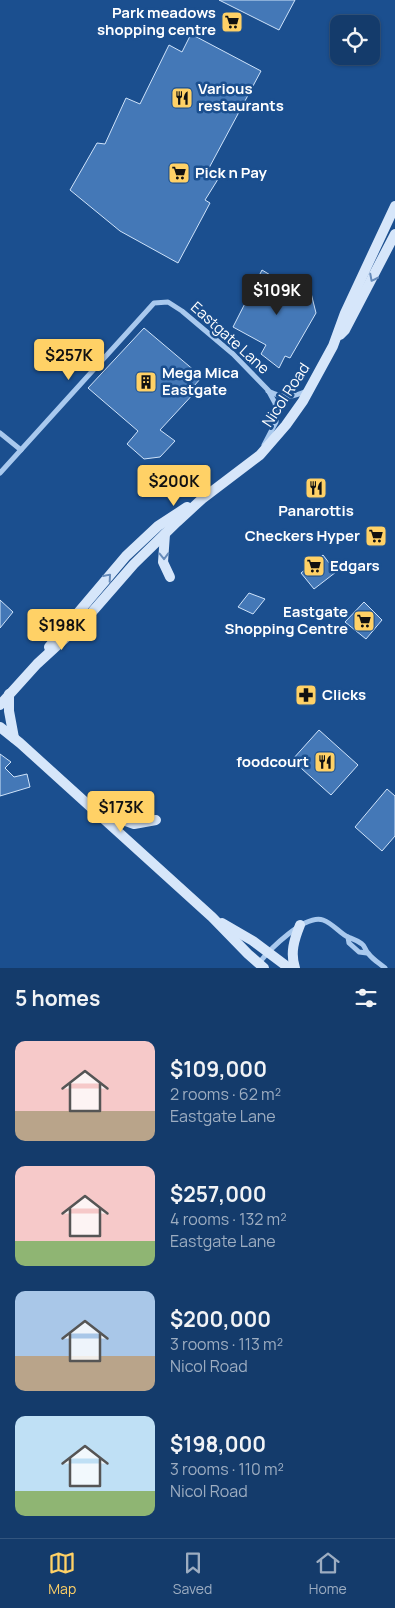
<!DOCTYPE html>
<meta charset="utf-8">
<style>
:root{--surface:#143b6b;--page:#214673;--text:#f1f3f6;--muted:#9dadc1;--line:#33557e;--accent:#ffd166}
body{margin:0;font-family:Manrope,sans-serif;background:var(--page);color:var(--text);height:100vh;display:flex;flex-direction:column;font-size:19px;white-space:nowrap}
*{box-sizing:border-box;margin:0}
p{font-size:16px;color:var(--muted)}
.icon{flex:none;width:28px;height:28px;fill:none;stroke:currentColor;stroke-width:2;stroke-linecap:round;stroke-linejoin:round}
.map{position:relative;height:968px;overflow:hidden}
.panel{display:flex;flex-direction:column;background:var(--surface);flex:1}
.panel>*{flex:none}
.fabs{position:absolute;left:330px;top:15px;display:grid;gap:10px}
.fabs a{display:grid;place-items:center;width:50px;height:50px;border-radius:10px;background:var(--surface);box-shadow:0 1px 4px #0004,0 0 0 1px var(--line);font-size:25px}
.price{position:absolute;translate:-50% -42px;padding:0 11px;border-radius:5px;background:var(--accent);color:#111;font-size:16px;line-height:32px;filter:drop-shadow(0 1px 2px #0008)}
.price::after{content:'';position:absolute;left:50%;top:30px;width:15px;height:11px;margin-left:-8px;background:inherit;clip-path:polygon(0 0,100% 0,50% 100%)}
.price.active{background:#222;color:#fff}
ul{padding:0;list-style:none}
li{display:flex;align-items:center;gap:15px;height:125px;padding:0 15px}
li span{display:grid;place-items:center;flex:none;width:140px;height:100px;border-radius:10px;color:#555}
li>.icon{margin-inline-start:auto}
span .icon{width:60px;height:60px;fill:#fffc;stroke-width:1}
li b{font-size:21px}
h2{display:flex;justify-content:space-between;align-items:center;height:60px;padding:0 15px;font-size:21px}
.tabs{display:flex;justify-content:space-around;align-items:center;height:70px;border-top:1px solid var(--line);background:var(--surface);font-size:14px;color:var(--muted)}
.tabs a{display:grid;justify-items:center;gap:2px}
.tabs .active{color:var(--accent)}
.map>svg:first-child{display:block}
.building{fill:#4478b7;stroke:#cfe3fa}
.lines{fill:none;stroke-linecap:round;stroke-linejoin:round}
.street{stroke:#a9c9ee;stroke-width:5}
.secondary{stroke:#d6e6fa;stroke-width:10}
.oneway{stroke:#668bba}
.labels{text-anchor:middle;stroke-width:5;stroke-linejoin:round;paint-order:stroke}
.poi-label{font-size:15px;font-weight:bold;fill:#fff;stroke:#1b4f8f;text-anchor:start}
.street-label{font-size:15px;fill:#fff;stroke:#1b4f8f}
</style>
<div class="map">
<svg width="395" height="968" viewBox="0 0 395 968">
<rect width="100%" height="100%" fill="#1b4f8f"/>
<!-- building -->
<g class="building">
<polygon points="219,0 295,0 279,30"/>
<polygon points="191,34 261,71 209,168 220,176 205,200 210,203 178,263 120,231 70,190 97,143 105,144 126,98 140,104 169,45 182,52"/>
<polygon points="262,270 285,284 288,279 311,293 316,313 290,358 285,356 279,368 261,354 266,345 233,327"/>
<polygon points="144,328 202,377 193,387 196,391 160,430 175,441 160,457 144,459 127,444 138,431 88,388"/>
<polygon points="323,555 336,572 314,589 301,573"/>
<polygon points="249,593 265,599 253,614 238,607"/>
<polygon points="0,600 13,612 0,628"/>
<polygon points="364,602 382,620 366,639 345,622"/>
<polygon points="319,730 358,765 331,795 292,760"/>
<polygon points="0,754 11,762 5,768 14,777 27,774 30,787 0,796"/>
<polygon points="387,789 395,796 395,836 382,851 355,827"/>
</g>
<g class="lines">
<!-- street -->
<g class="street">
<path d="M 268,391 C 285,399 290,398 307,391"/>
<polyline points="0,433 21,450"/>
<polyline points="0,473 154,303 168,302 182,311 233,354 268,390 275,403 277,414 276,422 264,445"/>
<polyline points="348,937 349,943 359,952 367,953"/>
<path d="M 259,963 C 270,949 305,914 323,920 C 334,924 340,934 348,937 C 353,939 357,940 362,944 C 365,946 365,950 368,953 C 372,959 379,963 385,968"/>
</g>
<!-- secondary -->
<g class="secondary">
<polyline points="340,335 345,330 395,234"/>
<polyline points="165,534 163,562 170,577"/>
<polyline points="49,647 126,556 158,526 187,507"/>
<polyline points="9,694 9,711 14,738"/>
<polyline points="0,705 37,664 86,619 134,564 177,522 202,499 260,455 286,425 303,401 333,346 345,313 395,206"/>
<polyline points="0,727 20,743 212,917 248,954 264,968"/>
<polyline points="98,811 134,824 156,820"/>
<polyline points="222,923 253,941 289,968"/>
<path d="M 295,968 C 290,953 294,940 300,925"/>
</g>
</g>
<!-- one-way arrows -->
<defs><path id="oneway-chevron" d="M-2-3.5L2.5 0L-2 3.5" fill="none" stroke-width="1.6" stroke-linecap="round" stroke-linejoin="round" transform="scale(1.25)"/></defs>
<g class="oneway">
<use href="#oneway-chevron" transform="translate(373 278) rotate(117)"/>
<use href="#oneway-chevron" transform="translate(164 556) rotate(89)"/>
<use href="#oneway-chevron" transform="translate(108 577) rotate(-49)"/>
</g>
<!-- icons -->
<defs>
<g id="supermarket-square" transform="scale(1.125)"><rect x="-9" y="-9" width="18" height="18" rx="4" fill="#ffd166" stroke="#1b4f8f"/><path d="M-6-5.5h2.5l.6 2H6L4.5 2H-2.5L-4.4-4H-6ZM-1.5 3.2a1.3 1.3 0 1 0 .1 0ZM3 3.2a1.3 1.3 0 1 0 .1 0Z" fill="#111"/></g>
<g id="restaurant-square" transform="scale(1.125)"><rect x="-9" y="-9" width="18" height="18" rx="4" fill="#ffd166" stroke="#1b4f8f"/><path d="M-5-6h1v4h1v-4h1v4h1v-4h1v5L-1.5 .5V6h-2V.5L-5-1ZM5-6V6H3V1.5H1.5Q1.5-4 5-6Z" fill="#111"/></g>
<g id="building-square" transform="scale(1.125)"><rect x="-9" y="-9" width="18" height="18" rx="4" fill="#ffd166" stroke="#1b4f8f"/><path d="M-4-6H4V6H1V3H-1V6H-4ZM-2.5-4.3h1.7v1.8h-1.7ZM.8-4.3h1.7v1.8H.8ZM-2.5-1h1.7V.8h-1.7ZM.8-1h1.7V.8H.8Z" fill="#111"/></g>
<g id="pharmacy-square" transform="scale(1.125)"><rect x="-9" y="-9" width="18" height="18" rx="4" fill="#ffd166" stroke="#1b4f8f"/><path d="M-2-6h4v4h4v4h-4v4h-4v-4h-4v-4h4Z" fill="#111"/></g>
</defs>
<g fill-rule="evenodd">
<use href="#supermarket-square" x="232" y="22"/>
<use href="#restaurant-square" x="182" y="98"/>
<use href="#supermarket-square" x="179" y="173"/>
<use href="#building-square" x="146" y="382"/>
<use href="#restaurant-square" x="316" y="488"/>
<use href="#supermarket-square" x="376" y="536"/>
<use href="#supermarket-square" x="314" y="566"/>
<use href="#supermarket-square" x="364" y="621"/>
<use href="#pharmacy-square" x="306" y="695"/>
<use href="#restaurant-square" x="325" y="762"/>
</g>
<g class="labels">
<!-- poi labels -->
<g class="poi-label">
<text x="216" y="18" text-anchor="end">Park meadows<tspan x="216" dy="17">shopping centre</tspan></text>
<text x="198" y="94">Various<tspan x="198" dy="17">restaurants</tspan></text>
<text x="195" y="178">Pick n Pay</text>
<text x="162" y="378">Mega Mica<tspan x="162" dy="17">Eastgate</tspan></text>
<text x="316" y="516" text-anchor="middle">Panarottis</text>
<text x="360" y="541" text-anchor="end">Checkers Hyper</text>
<text x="330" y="571">Edgars</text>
<text x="348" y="617" text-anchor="end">Eastgate<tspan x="348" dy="17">Shopping Centre</tspan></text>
<text x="322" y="700">Clicks</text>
<text x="309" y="767" text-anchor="end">foodcourt</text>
</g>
<!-- street labels -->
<g class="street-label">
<text transform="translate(230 338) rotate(42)" y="5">Eastgate Lane</text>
<text transform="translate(286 395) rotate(-57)" y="5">Nicol Road</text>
</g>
</g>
</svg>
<div class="fabs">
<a><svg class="icon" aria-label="locate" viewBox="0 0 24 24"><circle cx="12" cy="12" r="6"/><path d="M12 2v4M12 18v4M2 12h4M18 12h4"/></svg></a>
</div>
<b class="price active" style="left:277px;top:316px">$109K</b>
<b class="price" style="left:69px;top:381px">$257K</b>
<b class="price" style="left:174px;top:507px">$200K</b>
<b class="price" style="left:62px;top:651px">$198K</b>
<b class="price" style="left:121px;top:833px">$173K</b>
</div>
<section class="panel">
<h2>5 homes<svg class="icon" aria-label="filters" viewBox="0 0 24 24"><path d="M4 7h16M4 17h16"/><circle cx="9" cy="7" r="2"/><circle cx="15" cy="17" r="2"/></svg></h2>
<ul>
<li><span style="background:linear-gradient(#f6c9c9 70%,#b9a48a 0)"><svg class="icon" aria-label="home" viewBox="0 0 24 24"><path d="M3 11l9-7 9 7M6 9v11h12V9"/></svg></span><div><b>$109,000</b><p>2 rooms · 62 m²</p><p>Eastgate Lane</p></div></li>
<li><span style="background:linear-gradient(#f6c9c9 75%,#8fb573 0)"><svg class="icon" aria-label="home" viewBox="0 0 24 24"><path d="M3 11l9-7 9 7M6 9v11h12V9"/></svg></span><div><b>$257,000</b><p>4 rooms · 132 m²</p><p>Eastgate Lane</p></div></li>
<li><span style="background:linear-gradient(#a9c7e8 65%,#b9a48a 0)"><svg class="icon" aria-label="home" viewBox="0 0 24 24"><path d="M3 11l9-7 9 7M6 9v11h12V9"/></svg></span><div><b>$200,000</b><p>3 rooms · 113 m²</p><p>Nicol Road</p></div></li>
<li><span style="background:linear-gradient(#bfe0f5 75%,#8fb573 0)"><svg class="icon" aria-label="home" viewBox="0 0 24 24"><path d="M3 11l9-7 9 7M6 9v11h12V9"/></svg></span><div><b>$198,000</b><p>3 rooms · 110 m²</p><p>Nicol Road</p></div></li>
</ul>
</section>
<nav class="tabs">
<a class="active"><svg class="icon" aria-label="map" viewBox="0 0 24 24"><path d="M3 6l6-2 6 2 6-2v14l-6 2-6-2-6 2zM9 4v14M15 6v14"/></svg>Map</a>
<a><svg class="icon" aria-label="saved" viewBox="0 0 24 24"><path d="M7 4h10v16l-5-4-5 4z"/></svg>Saved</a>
<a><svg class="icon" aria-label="home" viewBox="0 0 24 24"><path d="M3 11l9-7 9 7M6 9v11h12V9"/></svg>Home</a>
</nav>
